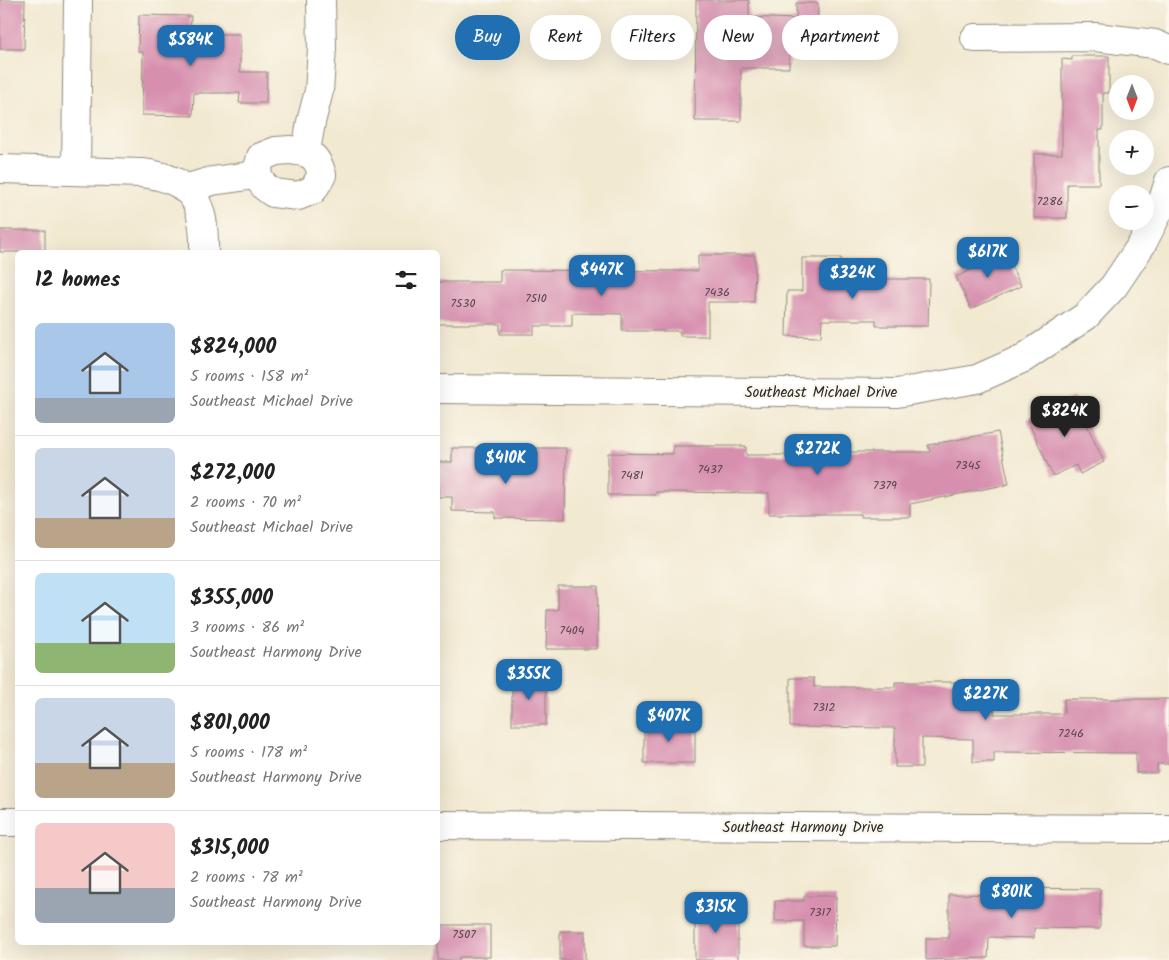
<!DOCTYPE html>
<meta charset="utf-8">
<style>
:root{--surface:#fff;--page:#f6f6f6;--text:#222;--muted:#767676;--line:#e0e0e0;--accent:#1f6fb2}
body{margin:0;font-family:Kalam,sans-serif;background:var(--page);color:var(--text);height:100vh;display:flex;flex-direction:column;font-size:19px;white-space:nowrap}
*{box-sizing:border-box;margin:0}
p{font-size:16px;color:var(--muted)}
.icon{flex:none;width:28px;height:28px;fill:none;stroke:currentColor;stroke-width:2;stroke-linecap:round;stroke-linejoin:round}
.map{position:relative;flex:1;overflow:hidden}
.drawer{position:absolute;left:15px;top:250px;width:425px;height:695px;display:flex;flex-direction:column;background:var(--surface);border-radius:8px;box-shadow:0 5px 20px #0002}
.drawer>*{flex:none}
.guide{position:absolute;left:455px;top:15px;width:475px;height:45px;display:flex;gap:10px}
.needle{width:32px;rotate:180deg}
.fabs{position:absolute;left:1109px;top:75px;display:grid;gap:10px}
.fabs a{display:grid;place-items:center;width:45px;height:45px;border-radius:50%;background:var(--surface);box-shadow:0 5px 20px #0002;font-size:25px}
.price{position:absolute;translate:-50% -42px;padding:0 11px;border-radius:10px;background:var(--accent);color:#fff;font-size:16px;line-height:32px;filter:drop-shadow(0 1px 2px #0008)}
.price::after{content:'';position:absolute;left:50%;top:30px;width:15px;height:11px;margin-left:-8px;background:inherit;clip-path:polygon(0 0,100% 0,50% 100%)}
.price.selected{background:#222;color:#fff}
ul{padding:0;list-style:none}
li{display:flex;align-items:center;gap:15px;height:125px;padding:0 20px}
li+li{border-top:1px solid var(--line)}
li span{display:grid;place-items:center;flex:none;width:140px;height:100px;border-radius:8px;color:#555}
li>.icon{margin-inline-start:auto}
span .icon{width:60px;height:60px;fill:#fffc;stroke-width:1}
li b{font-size:21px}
h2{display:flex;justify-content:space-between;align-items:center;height:60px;padding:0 20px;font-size:21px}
.tag{padding:0 18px;border-radius:22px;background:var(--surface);box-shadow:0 5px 20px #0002;font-size:18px;line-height:45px}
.tag.selected{background:var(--accent);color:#fff}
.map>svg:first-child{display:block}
.building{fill:#d78faf}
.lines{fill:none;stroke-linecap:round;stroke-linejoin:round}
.minor-casing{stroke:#8e8a7e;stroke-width:30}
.minor{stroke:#fff;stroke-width:28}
.labels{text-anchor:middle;stroke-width:4.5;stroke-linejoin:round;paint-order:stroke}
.number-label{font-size:12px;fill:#56444c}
.street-label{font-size:15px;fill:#2b2b2b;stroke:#fbf7ec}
</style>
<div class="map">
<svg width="1169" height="960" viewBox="0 0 1169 960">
<rect width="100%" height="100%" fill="#fbf7ec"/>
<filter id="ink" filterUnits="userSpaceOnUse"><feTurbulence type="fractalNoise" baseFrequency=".02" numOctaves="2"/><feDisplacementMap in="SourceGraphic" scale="10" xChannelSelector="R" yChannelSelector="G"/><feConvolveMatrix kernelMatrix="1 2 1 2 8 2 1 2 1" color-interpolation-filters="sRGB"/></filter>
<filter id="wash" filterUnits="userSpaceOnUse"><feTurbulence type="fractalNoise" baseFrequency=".0096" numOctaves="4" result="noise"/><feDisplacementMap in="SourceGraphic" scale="20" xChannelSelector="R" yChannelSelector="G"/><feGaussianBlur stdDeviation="1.12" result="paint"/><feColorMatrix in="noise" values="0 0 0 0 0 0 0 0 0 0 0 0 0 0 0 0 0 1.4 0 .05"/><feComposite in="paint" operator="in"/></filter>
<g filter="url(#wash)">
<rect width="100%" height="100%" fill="#f2e9d1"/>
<g id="blocks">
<!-- building -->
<g class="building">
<polygon points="0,0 25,0 24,49 0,49"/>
<polygon points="696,0 749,0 749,17 796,19 796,3 818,3 817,44 789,44 789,68 741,68 741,121 695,121"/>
<polygon points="139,15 191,16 190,34 240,34 240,72 267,72 266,103 239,103 240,93 194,93 193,116 142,115 143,52 138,52"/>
<polygon points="1072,56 1109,56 1109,93 1103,93 1103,130 1099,130 1099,184 1067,184 1067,218 1034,218 1034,154 1062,154 1062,59 1072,60"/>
<rect x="0" y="230" width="45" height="22"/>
<polygon points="1003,249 1021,286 971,309 956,277 977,267 974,262"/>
<polygon points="698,255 755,255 754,302 708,302 708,336 680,336 680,331 622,331 622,314 572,313 572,326 534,326 534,334 500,334 500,324 438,324 438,282 500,282 500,270 698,271"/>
<polygon points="802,258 841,258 841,279 929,279 928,326 876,326 876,320 822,320 821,337 786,336 787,291 802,291"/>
<polygon points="1074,397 1104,462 1080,474 1076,465 1053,476 1027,419"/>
<polygon points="998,432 1009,484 910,504 910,517 860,517 860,514 769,514 769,493 656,492 656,495 608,495 608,453 673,454 673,446 746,446 746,455 791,455 791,445 825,446 825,452 930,452 928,445"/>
<polygon points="452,448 484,448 484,471 529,471 529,448 566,448 565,519 495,518 495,512 452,511 452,497 438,497 438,462 452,462"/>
<polygon points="558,586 598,586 597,649 546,649 547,610 558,610"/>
<rect x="512" y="677" width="34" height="48"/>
<polygon points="790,678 814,678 814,687 895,687 895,682 995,682 994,714 1064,714 1064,699 1169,699 1169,764 1157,764 1157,773 1136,773 1136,753 994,752 994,762 973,762 973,739 922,738 922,767 895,767 895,728 790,727"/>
<polygon points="644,723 695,724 695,763 644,763"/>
<polygon points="1013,888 1100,889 1100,929 1034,928 1034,938 989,937 988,958 926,960 926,938 949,938 949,894 1013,895"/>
<polygon points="804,896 836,896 835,946 804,946 804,921 775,921 775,901 804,901"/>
<rect x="695" y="908" width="43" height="52"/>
<polygon points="438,925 490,925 490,957 459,957 459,960 438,960"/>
<rect x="560" y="931" width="25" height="29"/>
</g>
</g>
</g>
<g filter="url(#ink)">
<use href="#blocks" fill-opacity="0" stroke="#8e8a7e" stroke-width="1"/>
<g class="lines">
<!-- minor casing -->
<g class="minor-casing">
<g id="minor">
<polyline points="975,38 1095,37 1155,44 1169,50"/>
<path d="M 290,150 C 310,152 317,155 322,175 L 313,190 L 298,196 L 273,193 L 265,187 L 256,175 L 261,157 L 276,151 Z"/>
<polyline points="306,151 311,122 319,91 322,49 321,0"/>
<path d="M 0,169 L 142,173 C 194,179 205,203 204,252"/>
<polyline points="76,171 78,0"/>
<polyline points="185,189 212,181 256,175"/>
<polyline points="438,389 897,393 977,379 1024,358 1086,316 1114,286 1142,244 1160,209 1169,181"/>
<polyline points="0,822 18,822"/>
<polyline points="438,825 1169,829"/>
</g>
</g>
<!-- minor -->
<use href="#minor" class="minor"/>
</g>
</g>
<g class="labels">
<!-- number labels -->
<g class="number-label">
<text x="1050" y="205">7286</text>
<text x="717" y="296">7436</text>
<text x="536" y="302">7510</text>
<text x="463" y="307">7530</text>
<text x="968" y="469">7345</text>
<text x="710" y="473">7437</text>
<text x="632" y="479">7481</text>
<text x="885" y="489">7379</text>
<text x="572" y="634">7404</text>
<text x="824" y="711">7312</text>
<text x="1071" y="737">7246</text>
<text x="820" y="916">7317</text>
<text x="464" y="938">7507</text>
</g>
<!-- street labels -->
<g class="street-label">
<text x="821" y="397">Southeast Michael Drive</text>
<text x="803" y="832">Southeast Harmony Drive</text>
</g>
</g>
</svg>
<div class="fabs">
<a><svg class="needle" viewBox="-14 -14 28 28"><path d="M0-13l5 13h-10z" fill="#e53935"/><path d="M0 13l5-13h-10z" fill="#767676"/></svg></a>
<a>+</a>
<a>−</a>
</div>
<b class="price" style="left:191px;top:67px">$584K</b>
<b class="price" style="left:988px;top:279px">$617K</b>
<b class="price" style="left:602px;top:297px">$447K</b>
<b class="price" style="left:853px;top:300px">$324K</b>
<b class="price selected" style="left:1065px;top:438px">$824K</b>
<b class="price" style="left:818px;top:476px">$272K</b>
<b class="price" style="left:506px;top:485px">$410K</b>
<b class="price" style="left:529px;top:701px">$355K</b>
<b class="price" style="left:986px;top:721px">$227K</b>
<b class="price" style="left:669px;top:743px">$407K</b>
<b class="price" style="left:1012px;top:919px">$801K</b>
<b class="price" style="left:716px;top:934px">$315K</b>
<div class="guide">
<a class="tag selected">Buy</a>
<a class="tag">Rent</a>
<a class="tag">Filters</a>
<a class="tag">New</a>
<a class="tag">Apartment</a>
</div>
<section class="drawer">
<h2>12 homes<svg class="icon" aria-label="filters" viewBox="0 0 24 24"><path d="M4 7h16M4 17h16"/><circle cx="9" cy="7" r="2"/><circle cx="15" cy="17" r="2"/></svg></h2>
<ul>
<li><span style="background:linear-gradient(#a9c7e8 75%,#9aa5b1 0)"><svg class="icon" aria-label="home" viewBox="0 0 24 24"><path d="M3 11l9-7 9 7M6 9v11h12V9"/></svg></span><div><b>$824,000</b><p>5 rooms · 158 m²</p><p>Southeast Michael Drive</p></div></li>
<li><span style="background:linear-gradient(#c9d6e8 70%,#b9a48a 0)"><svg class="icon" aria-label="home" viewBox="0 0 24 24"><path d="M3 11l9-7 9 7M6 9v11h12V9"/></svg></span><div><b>$272,000</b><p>2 rooms · 70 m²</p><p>Southeast Michael Drive</p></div></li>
<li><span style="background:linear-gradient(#bfe0f5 70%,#8fb573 0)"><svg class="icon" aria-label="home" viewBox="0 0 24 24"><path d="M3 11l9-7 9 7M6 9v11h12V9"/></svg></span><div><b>$355,000</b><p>3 rooms · 86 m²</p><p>Southeast Harmony Drive</p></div></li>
<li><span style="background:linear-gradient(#c9d6e8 65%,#b9a48a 0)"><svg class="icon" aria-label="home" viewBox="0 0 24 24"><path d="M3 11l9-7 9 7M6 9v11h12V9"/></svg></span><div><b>$801,000</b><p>5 rooms · 178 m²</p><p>Southeast Harmony Drive</p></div></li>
<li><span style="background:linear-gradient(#f6c9c9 65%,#9aa5b1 0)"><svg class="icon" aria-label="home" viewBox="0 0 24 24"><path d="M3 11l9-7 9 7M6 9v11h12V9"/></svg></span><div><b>$315,000</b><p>2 rooms · 78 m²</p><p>Southeast Harmony Drive</p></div></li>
</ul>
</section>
</div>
